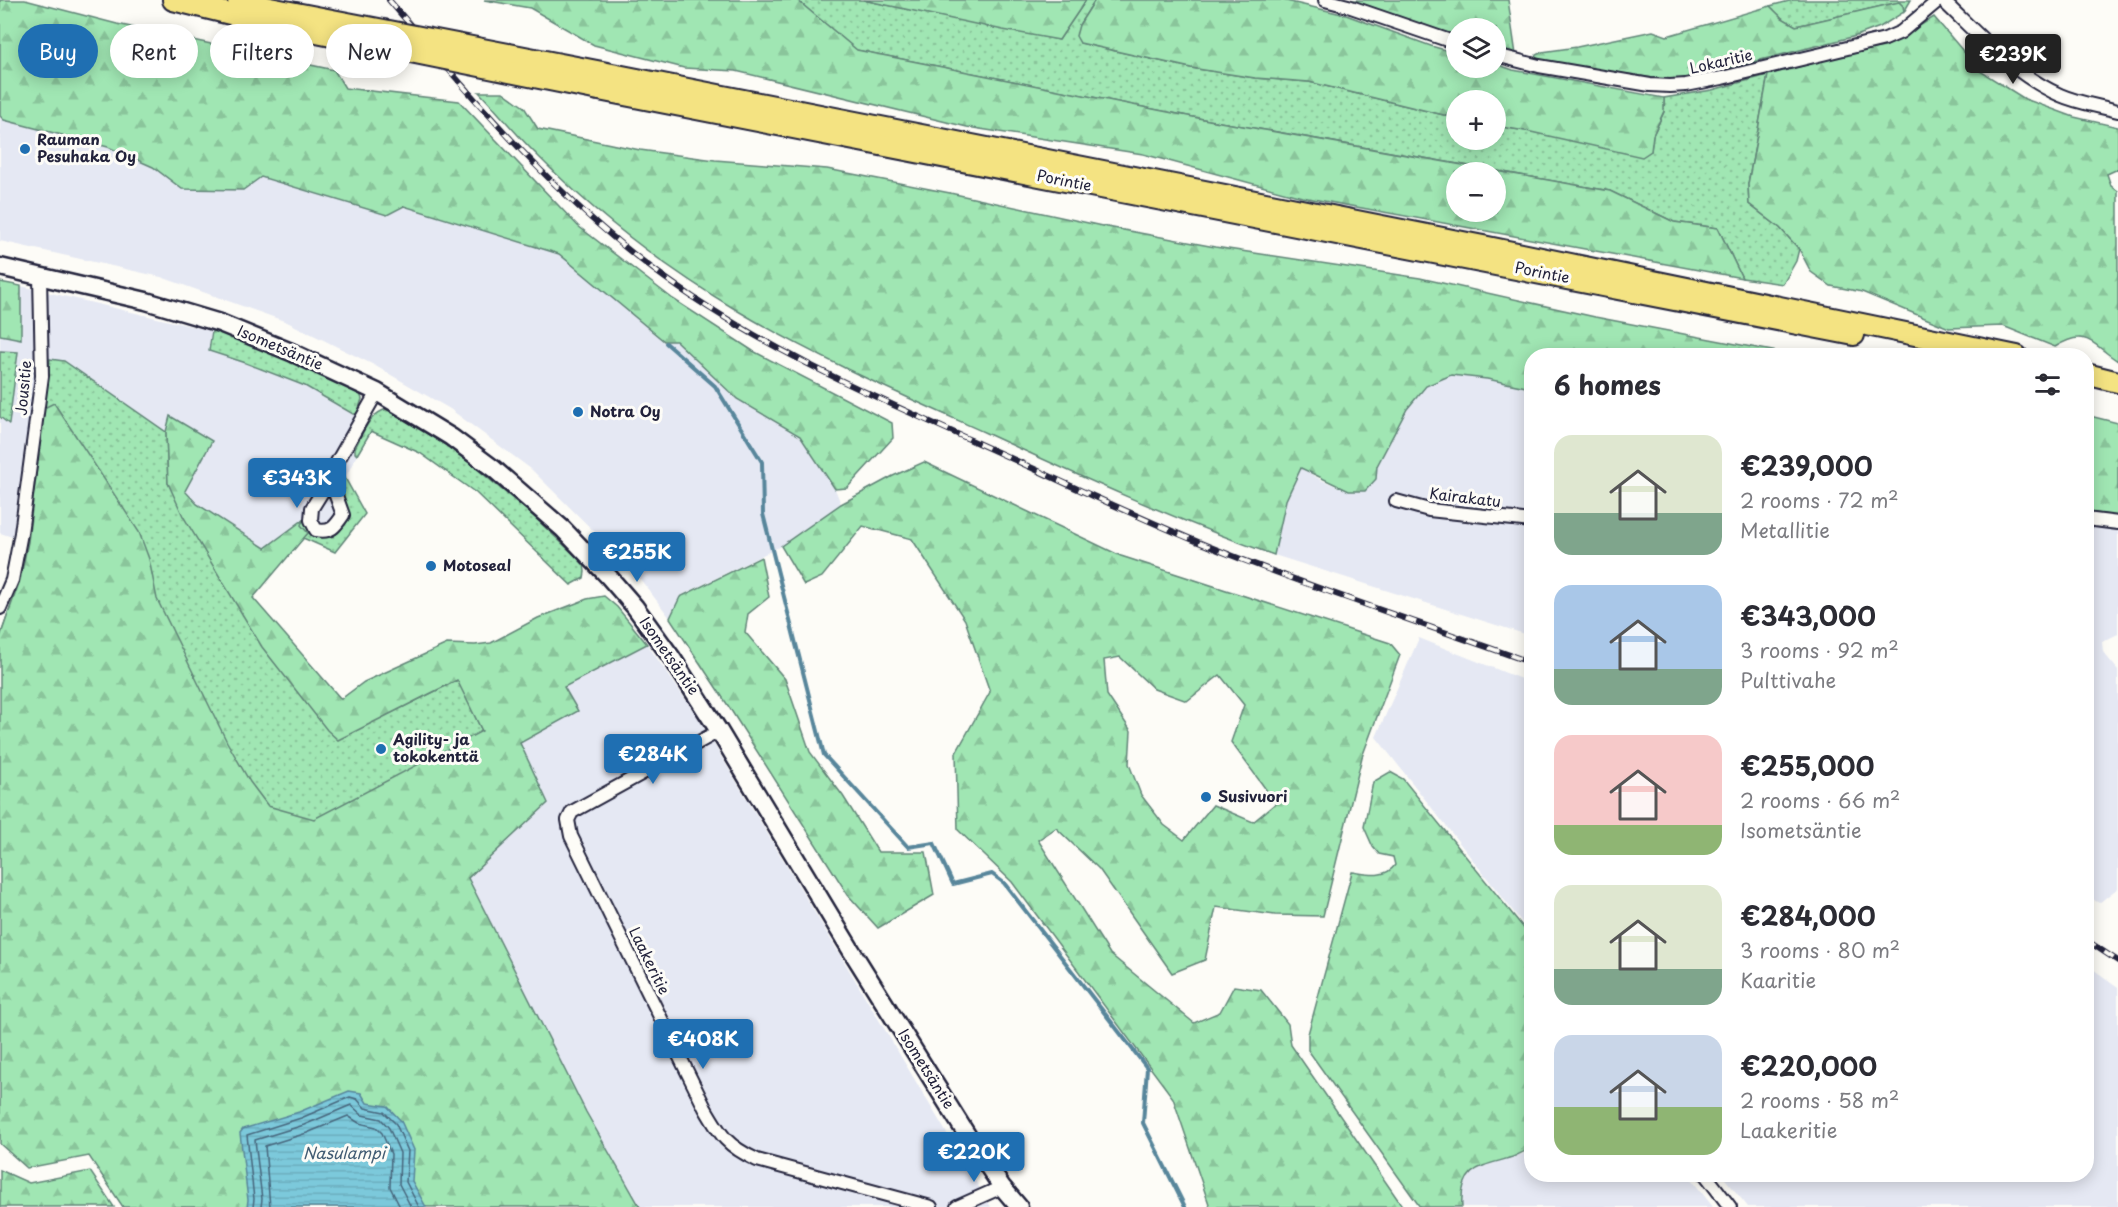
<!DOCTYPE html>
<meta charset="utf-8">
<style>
:root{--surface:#fff;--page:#f2f2f3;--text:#2b2b33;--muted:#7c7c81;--accent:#1f6fb2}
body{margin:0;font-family:"Playpen Sans",sans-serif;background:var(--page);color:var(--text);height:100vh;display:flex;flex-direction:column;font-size:22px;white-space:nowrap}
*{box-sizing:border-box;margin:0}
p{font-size:20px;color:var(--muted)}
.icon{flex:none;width:33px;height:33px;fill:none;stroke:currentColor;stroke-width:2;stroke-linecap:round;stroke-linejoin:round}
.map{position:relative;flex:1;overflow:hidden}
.panel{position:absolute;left:1524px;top:348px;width:570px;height:834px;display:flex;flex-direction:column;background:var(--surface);border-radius:24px;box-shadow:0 3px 15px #0003}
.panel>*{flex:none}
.banner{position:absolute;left:18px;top:24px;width:570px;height:54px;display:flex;gap:12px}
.buttons{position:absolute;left:1446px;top:18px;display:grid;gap:12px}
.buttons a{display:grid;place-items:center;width:60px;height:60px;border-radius:50%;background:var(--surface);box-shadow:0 3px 15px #0003;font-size:30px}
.price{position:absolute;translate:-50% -51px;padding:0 14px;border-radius:6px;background:var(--accent);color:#fff;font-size:20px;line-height:39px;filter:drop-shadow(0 2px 3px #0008)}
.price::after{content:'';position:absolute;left:50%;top:36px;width:18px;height:14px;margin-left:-9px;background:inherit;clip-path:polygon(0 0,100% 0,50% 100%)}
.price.current{background:#222;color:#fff}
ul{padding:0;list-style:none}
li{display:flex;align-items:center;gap:18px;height:150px;padding:0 30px}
li span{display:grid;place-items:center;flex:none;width:168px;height:120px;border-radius:18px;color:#555}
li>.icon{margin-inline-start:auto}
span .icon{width:72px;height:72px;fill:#fffc;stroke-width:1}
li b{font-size:26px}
h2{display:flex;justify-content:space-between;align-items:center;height:72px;padding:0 30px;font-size:26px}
.chip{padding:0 21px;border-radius:27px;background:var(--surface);box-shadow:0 3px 15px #0003;font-size:21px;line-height:54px}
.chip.current{background:var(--accent);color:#fff}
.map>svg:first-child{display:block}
.built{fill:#e5e8f3}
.grass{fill:url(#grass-dots);stroke:#618477;stroke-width:1.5}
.forest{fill:url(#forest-firs);stroke:#618477;stroke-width:1.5;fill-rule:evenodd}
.water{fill:url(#water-rules);stroke:#58869b;stroke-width:1.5}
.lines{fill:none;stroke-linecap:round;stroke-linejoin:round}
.shore{stroke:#46657b;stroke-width:1.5}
.stream{stroke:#58869b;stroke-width:4}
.minor-casing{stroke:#22223b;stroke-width:16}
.secondary-casing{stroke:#22223b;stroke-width:21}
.trunk-casing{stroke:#22223b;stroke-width:24}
.minor{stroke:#fdfcf7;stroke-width:12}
.secondary{stroke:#fdfcf7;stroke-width:16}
.trunk{stroke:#f4e382;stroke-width:20}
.rail-casing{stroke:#22223b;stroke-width:6}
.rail{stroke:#fdfcf7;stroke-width:4;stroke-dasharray:11;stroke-linecap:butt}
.trunk-bridge-casing{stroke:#22223b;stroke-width:24;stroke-linecap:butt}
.trunk-bridge{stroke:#f4e382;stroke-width:20}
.poi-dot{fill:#1f6fb2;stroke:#fdfcf7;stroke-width:2}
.labels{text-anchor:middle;stroke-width:6;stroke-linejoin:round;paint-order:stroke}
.street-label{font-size:15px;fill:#22223b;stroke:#fdfcf7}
.poi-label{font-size:15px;font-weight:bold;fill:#22223b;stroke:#fdfcf7;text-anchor:start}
.water-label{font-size:16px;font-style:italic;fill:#425c73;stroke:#fdfcf7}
</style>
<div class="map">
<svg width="2118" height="1207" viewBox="0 0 2118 1207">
<defs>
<pattern id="grass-dots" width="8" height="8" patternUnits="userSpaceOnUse" patternTransform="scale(1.5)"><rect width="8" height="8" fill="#a0e6b3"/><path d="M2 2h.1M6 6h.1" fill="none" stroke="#8ac59b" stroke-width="1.8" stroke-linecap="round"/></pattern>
<pattern id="forest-firs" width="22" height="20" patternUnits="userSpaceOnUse" patternTransform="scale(1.5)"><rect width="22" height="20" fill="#a0e6b3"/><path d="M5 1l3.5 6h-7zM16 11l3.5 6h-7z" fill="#8ac59b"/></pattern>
<pattern id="water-rules" width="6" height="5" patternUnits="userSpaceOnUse" patternTransform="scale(1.5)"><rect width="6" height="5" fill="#7cc9db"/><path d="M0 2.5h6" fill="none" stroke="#6bacbd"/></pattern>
</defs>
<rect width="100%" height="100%" fill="#fdfcf7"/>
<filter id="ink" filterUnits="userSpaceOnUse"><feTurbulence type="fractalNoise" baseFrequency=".0167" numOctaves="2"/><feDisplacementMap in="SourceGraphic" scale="12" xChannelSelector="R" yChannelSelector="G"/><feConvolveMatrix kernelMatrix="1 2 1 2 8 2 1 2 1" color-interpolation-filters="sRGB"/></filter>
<g filter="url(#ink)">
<!-- built -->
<g class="built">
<polygon points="0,116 5,120 108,147 153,167 182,189 243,190 261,177 387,215 404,206 559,254 595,284 676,341 737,399 800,436 835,489 841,504 781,546 680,596 670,618 634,571 531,469 450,409 372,364 287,322 161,277 0,241"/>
<polygon points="21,286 212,331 209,351 243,362 305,386 353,414 370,421 355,448 357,455 345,478 365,514 335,552 303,538 265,548 197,504 185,491 212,441 170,417 166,432 64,361 50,359 28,542 0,533 0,335 21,338"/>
<polygon points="1451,375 1487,379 1531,388 1531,636 1274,555 1286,500 1301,468 1321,480 1349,491 1376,479 1377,466 1407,409 1426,386"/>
<polygon points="2086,512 2118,516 2118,634 2102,642 2103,652 2118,670 2118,888 2099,903 2086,895"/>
<polygon points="1419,638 1531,683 1531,934 1376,737"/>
<polygon points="647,644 697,716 991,1207 640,1207 586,1112 468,878 548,803 520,743 577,711 564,687"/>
<polygon points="2087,965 2118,987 2118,1207 1748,1207 1722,1175 2086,1174"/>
<polygon points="1531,1147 1532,1174 1688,1175 1713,1207 1462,1207 1461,1191 1468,1176 1483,1164 1523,1154"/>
</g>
<!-- grass -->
<g class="grass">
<polygon points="797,0 863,0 1059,40 1086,0 1095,0 1079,25 1080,43 1191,68 1255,78 1309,82 1456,118 1456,140 1496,140 1496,126 1651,151 1653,135 1664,112 1664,98 1712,90 1768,75 1748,184 1749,204 1780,228 1799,249 1796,261 1783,284 1742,278 1718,228 1674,222 1610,191 1203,119 856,50"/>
<polygon points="1793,0 1911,0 1904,12 1903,6 1899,2 1796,26 1782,18 1770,6"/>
<polygon points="212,331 247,341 359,391 362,399 357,414 353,414 305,386 243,362 209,351"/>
<polygon points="0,351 18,352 9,424 0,417"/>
<polygon points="50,359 64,361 166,432 168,483 338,739 458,680 482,731 456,858 470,1039 0,637 20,580 28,542"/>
<path d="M 388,409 L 458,453 L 531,514 L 584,564 L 585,572 L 584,578 L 571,585 L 476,493 L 420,453 L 371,431 L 357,455 L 355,453 L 355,448 C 363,433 370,412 388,409 Z"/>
<path d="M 340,477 L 345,478 L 365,514 L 335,552 L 303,538 L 308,533 L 300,525 L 303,520 C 313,538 340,544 345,520 C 347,509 340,493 338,482 Z"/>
</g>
<!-- forest -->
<g class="forest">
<polygon points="0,0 25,0 117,24 334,70 345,88 459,101 578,226 673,299 753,351 892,423 893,438 847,488 835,489 800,436 737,399 676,341 664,341 559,254 404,206 387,215 261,177 243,190 182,189 153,167 108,147 4,120 0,116"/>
<path d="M 484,0 L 797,0 L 857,50 L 1203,119 L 1610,191 L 1674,222 L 1718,228 L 1742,278 L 1302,197 L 1143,154 L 967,127 L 736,71 L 684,68 L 594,45 L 530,8 ZM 1456,172 L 1496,172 L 1496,212 L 1456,212 Z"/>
<polygon points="863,0 1086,0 1059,40 1003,30"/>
<polygon points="1095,0 1282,0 1346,15 1431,46 1456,53 1456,68 1496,68 1496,64 1513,70 1664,98 1664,111 1653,135 1651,151 1642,157 1531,132 1496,126 1496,100 1456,100 1456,118 1309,82 1255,78 1191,68 1080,43 1076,36 1079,25"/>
<polygon points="1344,0 1508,0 1516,55 1496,48 1496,28 1456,28 1456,36"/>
<polygon points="1899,2 1903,6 1904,12 1880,27 1856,36 1689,78 1666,80 1535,60 1536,55 1542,52 1577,47 1653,31 1667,36 1770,6 1782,18 1796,26"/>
<path d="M 1934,17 L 1980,71 L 2025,99 L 2074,117 L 2118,127 L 2118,169 L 2107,174 L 2111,186 L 2118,191 L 2118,361 C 2091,344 2087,327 2055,347 L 2003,326 L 1949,328 L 1862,292 L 1831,286 L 1811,272 L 1799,249 L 1780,228 L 1749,204 L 1748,184 L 1768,75 L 1860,51 L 1885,47 Z"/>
<path d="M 479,92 L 503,92 L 524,107 L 538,129 L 640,150 L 715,160 L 827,169 L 950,193 L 1102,226 L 1215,247 L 1420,278 L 1595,317 L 1794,355 L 1532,356 L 1531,388 L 1487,379 L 1451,375 L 1426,386 L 1407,409 L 1377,466 L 1376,479 L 1365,491 L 1349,491 L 1301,468 L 1286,500 L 1274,555 C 1176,520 1081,477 986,433 C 902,395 817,358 738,311 C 666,268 595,214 536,154 C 516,134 498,112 479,92 Z"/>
<polygon points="0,282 21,286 21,339 0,335"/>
<polygon points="54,403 139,532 149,559 157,599 227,742 250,782 268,806 314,819 482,731 457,680 338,740 327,730 262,647 183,516 168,483 166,432 170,416 212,441 185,491 197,504 265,548 303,520 301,525 308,533 253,598 341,699 364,682 447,644 475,645 491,643 538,618 587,599 604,596 617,607 647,644 564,687 578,711 520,743 548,803 468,878 586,1112 640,1207 123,1207 89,1156 27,1168 0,1144 0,637 20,580 28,542 44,408"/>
<polygon points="2086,415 2118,423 2118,516 2087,512"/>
<path d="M 924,462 L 1121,556 L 1390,643 L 1400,655 L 1362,757 L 1323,916 L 1275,915 L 1216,907 L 1205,960 L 1172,973 L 1099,869 L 1056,828 L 1038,840 L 1110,954 L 1194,1023 L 1220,1012 L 1234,986 L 1261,990 L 1288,1024 L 1291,1045 L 1403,1207 L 1210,1207 L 1173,1098 L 1012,882 L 958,830 L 956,753 L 990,692 L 965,620 L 912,539 L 863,526 L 822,577 L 804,585 L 781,546 L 841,504 L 893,476 ZM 1120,657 L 1154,689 L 1187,701 L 1220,675 L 1244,705 L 1231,742 L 1276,803 L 1253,822 L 1213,805 L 1184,840 L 1164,825 L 1141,795 L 1129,764 L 1131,731 L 1107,695 L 1104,660 Z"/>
<polygon points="761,557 769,597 748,614 745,632 785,679 810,752 843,796 878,852 926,852 934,895 878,928 848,895 729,707 670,618 680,597"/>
<path d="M 1390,772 L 1403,779 L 1531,937 L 1531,1147 C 1503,1170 1458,1153 1462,1207 L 1420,1207 L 1308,1050 L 1308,1034 L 1352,872 C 1368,874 1385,879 1395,865 L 1393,857 L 1379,854 L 1373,847 L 1364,827 L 1373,782 Z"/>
<polygon points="0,1170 29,1183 90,1171 114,1207 0,1207"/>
</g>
<!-- water -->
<polygon class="water" points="349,1091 361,1093 367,1103 387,1106 401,1121 414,1150 412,1181 426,1207 247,1207 248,1200 240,1133 243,1129 299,1112"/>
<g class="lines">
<!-- shore -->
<g class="shore">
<polyline points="253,1207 254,1199 247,1135 301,1118 350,1097 357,1099 365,1108 384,1112 396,1124 408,1151 406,1182 419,1207"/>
<polyline points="261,1207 262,1199 255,1140 304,1125 351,1105 362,1115 381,1119 389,1128 400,1153 399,1184 411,1207"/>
<polyline points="270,1207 265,1146 307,1133 348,1116 359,1123 376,1127 382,1133 391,1154 390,1187 400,1207"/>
</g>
<!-- stream -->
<polyline class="stream" points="666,343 715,386 762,462 763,514 824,755 908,847 934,843 953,884 992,874 1004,883 1147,1068 1143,1123 1185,1207"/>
<!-- minor casing -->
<g class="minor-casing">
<g id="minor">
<polyline points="1325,0 1348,6 1456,43"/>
<path d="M 1942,0 C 1979,35 2013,74 2060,95 C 2078,103 2099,106 2118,111"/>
<polyline points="1496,55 1539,66 1650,85 1670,86 1686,85 1722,78 1885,39 1901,32 1939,0"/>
<path d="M 330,479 L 343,515 C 335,527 331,533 316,530 L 311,520 L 312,508 L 330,479 L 337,462 L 377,392"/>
<polyline points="1396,501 1429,510 1532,521"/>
<polyline points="2086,519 2118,523"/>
<polyline points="0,608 12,580 21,533 42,376 40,275"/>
<path d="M 719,731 L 572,812 L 568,820 L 571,836 L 705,1108 C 721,1136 727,1146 757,1160 L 931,1207"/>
<polyline points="1705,1174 1730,1207"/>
<polyline points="957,1207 1002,1187"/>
</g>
</g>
<!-- secondary casing -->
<g class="secondary-casing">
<polyline id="secondary" points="0,267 146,301 220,323 291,352 377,392 451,437 494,469 563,529 609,577 635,607 672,658 719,731 851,950 967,1135 1002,1187 1019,1207"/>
</g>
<!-- trunk casing -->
<g class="trunk-casing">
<g id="trunk">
<polyline points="173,0 267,23"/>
<polyline points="238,0 270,8"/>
<polyline points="602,72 1483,246 2017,356"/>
<polyline points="599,90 1854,335"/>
<polyline points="2086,374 2118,382"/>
</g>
</g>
<!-- minor -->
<use href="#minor" class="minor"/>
<!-- secondary -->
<use href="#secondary" class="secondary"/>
<!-- trunk -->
<use href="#trunk" class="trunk"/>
<!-- rail casing -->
<g class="rail-casing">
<g id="rail">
<path d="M 389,0 C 472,97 550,192 653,269 C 750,342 863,392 973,441 C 1051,476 1129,514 1208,546 C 1314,589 1424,624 1532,663"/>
<polyline points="2086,940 2118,961"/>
</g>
</g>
<!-- rail -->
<use href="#rail" class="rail"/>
<!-- trunk-bridge casing -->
<g class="trunk-bridge-casing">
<g id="trunk-bridge">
<polyline points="270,8 602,72"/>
<polyline points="267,23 599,90"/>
</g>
</g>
<!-- trunk-bridge -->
<use href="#trunk-bridge" class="trunk-bridge"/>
</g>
</g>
<!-- markers -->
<g class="poi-dot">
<circle cx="25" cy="149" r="6"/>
<circle cx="578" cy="412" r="6"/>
<circle cx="431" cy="566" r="6"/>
<circle cx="381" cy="749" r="6"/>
<circle cx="1206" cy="797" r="6"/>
</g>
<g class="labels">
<!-- street labels -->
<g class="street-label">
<text transform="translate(1721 62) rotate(-13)" y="5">Lokaritie</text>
<text transform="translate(1064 181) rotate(11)" y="5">Porintie</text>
<text transform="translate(1542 273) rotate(11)" y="5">Porintie</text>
<text transform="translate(280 348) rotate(23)" y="5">Isometsäntie</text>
<text transform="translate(24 388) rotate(-85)" y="5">Jousitie</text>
<text transform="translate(1465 498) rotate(7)" y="5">Kairakatu</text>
<text transform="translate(669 656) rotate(55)" y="5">Isometsäntie</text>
<text transform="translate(649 961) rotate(64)" y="5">Laakeritie</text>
<text transform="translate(926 1069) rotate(58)" y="5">Isometsäntie</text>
</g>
<!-- poi labels -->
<g class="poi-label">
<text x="37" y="145">Rauman<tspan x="37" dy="17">Pesuhaka Oy</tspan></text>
<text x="590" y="417">Notra Oy</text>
<text x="443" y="571">Motoseal</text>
<text x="393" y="745">Agility- ja<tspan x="393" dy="17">tokokenttä</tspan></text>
<text x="1218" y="802">Susivuori</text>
</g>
<!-- water labels -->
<g class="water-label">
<text x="344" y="1159">Nasulampi</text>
</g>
</g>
</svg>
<div class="buttons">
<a><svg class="icon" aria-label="layers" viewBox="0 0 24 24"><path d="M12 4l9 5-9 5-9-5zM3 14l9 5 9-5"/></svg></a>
<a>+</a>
<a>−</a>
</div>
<b class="price current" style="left:2013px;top:85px">€239K</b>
<b class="price" style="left:297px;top:509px">€343K</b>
<b class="price" style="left:637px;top:583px">€255K</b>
<b class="price" style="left:653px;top:785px">€284K</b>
<b class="price" style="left:703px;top:1070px">€408K</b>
<b class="price" style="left:974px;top:1183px">€220K</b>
<div class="banner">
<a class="chip current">Buy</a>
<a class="chip">Rent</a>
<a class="chip">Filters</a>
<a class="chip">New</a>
</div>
<section class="panel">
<h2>6 homes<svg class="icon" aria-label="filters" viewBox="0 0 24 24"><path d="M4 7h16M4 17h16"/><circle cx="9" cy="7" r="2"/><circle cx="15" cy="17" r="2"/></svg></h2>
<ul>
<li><span style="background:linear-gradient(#dfe7d0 65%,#7fa58c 0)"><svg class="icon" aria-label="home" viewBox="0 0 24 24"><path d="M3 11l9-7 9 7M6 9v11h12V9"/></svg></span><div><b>€239,000</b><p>2 rooms · 72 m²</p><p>Metallitie</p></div></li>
<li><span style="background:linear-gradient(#a9c7e8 70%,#7fa58c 0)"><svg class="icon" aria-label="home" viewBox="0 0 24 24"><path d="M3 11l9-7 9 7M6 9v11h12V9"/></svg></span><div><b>€343,000</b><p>3 rooms · 92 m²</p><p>Pulttivahe</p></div></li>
<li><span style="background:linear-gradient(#f6c9c9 75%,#8fb573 0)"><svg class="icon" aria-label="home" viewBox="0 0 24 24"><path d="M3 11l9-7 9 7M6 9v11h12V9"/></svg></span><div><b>€255,000</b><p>2 rooms · 66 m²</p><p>Isometsäntie</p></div></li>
<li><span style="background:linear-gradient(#dfe7d0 70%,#7fa58c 0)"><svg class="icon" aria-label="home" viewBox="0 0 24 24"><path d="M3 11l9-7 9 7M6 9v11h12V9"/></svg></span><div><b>€284,000</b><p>3 rooms · 80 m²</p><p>Kaaritie</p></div></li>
<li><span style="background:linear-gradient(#c9d6e8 60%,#8fb573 0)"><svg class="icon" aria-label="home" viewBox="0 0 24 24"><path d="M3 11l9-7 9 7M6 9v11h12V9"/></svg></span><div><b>€220,000</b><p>2 rooms · 58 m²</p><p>Laakeritie</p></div></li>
</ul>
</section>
</div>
